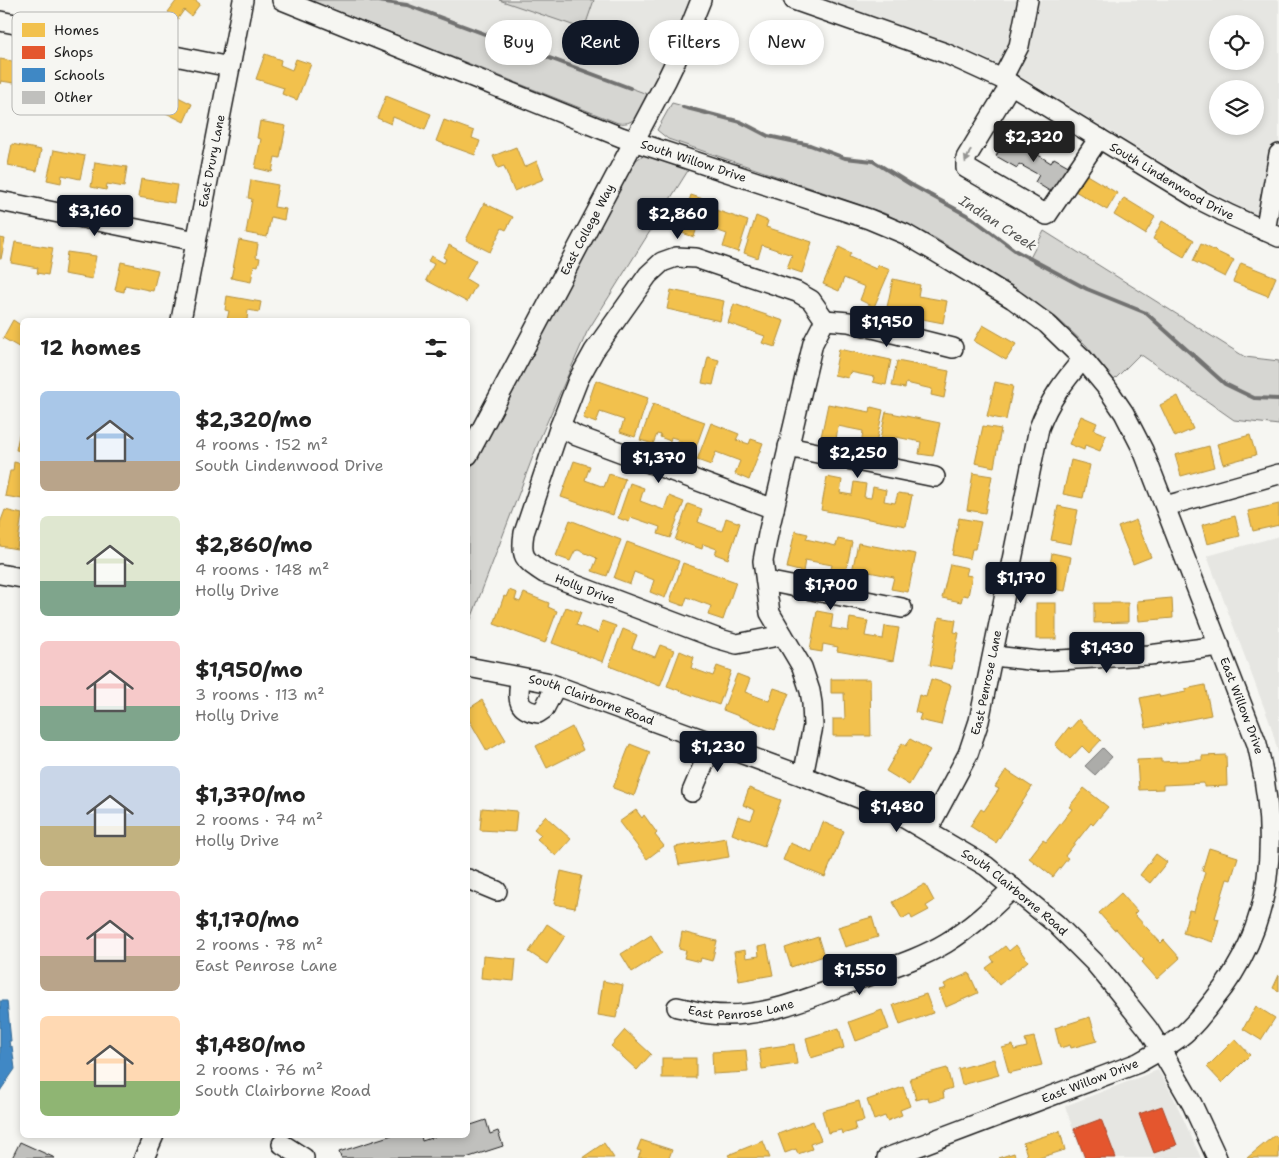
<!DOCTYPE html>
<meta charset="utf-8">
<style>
:root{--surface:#fff;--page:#f2f2f2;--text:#222;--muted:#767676;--accent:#111827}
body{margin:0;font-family:"Shantell Sans",sans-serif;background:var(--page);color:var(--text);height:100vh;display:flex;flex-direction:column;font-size:19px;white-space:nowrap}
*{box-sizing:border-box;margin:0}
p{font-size:16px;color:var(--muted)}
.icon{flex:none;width:28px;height:28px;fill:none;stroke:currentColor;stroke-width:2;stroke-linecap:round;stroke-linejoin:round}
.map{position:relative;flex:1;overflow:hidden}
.drawer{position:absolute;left:20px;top:318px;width:450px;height:820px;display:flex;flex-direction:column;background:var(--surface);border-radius:8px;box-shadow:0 2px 8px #0003}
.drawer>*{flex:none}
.banner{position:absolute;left:485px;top:20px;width:475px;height:45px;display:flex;gap:10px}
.controls{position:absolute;left:1209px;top:15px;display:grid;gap:10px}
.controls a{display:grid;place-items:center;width:55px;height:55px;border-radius:50%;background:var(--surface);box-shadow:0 2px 8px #0003;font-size:25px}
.price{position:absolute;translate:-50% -42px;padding:0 11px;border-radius:5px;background:var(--accent);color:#fff;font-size:16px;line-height:32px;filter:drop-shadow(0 1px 2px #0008)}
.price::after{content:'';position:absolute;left:50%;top:30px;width:15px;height:11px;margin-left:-8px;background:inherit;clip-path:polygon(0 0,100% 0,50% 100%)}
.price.on{background:#222;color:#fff}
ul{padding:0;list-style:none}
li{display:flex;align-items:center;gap:15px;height:125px;padding:0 20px}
li span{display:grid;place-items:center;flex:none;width:140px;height:100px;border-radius:8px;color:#555}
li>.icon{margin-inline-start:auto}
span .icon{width:60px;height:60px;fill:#fffc;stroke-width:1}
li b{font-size:21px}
h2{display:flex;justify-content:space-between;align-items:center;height:60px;padding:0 20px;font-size:21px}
.chip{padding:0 18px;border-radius:22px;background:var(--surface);box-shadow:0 2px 8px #0003;font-size:18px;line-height:45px}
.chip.on{background:var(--accent);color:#fff}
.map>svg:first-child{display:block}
.built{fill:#e6e6e2;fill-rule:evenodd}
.green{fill:#d6d6d2;stroke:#797977}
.water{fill:#acaca9;stroke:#727271}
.homes{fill:#f2c14e;stroke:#b2903f}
.shops{fill:#e4572e;stroke:#a84529}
.schools{fill:#3f88c5;stroke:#346892}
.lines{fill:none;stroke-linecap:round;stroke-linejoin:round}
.stream{stroke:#727271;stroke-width:4}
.building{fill:#c0c0bd;stroke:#1c1c1c}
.minor-casing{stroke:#1c1c1c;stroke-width:22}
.minor{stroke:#f6f6f2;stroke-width:19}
.oneway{fill:#949492}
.labels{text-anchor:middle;stroke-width:5;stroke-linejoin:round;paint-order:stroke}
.street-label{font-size:12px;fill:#1c1c1c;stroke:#f6f6f2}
.water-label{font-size:14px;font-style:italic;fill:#565654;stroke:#f6f6f2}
.key{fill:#f6f6f2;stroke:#b5b5b2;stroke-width:1}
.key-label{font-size:14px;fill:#1c1c1c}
</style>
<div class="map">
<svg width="1279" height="1158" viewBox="0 0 1279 1158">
<rect width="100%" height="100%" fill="#f6f6f2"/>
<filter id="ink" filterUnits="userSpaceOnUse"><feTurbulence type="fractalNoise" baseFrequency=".02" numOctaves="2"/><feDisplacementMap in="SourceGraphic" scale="10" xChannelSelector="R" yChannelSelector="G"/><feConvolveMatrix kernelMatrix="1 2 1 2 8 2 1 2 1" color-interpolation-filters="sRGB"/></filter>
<g filter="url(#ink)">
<!-- built -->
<g class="built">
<polygon points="371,0 691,0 671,49 647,94 407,5"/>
<path d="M 828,0 L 1279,0 L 1279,225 L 1247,211 L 1203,188 L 1026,80 L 985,58 L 941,40 ZM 1218,24 L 1255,24 L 1255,61 L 1218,61 ZM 1218,89 L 1255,89 L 1255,126 L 1218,126 Z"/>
<polygon points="1279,536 1279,756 1271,726 1207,556"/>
<polygon points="1158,1070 1172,1094 1201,1158 1083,1158 1065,1106"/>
</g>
<!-- green -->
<g class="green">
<path d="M 309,0 L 371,0 L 407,5 L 647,94 C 640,109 638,126 618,123 Z"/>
<polygon points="499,0 594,0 584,29"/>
<polygon points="672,103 741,122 768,136 810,145 845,158 873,161 910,184 972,218 1016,251 1030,258 1044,231 1245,357 1279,361 1279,425 1234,420 1140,354 1114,380 1086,345 1058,319 1026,295 935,238 884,213 668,139 657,130"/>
<polygon points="649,155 689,169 587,332 540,438 468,627 468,473 633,162 642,156"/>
</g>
<!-- water -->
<polygon class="water" points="1103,748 1112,757 1095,775 1085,766"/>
<!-- homes -->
<g class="homes">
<polygon points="177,0 195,0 200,4 191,16 184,10 177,20 168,12"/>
<polygon points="265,54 281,60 280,65 292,70 296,59 311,64 297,100 282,94 284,88 256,79"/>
<polygon points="0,59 18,62 14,83 1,81 0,84"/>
<polygon points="162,89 192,104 184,122 154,107"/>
<polygon points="386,96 431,114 425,130 393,117 391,124 377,118"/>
<polygon points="444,120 474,131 472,138 480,141 475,155 436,141"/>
<polygon points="260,121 286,126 280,158 275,157 272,172 255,168 261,139 257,138"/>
<polygon points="12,144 41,150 37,171 8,165"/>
<polygon points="516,147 524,167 537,161 544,179 514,191 504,166 498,168 493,156"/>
<polygon points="54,150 85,156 80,179 62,175 61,183 47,180"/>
<polygon points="95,162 127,167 124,187 107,184 106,190 91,187"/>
<polygon points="1085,174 1117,193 1107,210 1075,191"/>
<polygon points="141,179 177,185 174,203 138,197"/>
<polygon points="251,180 278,185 274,207 286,209 284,220 271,217 267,237 246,233 252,199 248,198"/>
<polygon points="691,195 703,199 701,205 748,221 738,252 723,247 727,234 698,224 694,237 679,232"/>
<polygon points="1124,198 1155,217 1145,234 1114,215"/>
<polygon points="484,203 513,217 506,230 502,228 490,252 466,240"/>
<polygon points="756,216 768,221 766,227 812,242 802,273 787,268 792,255 762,245 758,258 744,253"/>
<polygon points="1162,221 1194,240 1184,257 1153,239"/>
<polygon points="0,238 5,239 1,259 0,259"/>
<polygon points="239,240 258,244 256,257 260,258 258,266 254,265 251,282 231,278"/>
<polygon points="15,242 53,248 48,275 37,273 38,268 11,263"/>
<polygon points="1201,244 1234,260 1225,277 1193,261"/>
<polygon points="449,245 476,260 466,279 476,285 467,302 426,280 434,264 428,261 431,256 444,263 446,259 443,257"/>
<polygon points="839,247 851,253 849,257 876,269 878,265 890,270 874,307 860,300 865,287 844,278 839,291 823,284"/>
<polygon points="67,252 96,256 92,279 64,274"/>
<polygon points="121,262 158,270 153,291 125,285 124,292 115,290"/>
<polygon points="1241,263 1276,277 1268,296 1233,282"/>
<polygon points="893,279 920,285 918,296 947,301 943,323 886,312"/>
<polygon points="671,290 724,301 720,321 667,309"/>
<polygon points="227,296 261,302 259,312 248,310 247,320 227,320 229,311 225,310"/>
<polygon points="734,304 784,321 775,347 762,343 765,336 728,323"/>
<polygon points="13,320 22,326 22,349 3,338"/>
<polygon points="983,325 1016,344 1006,360 974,341"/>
<polygon points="839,349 891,360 886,385 873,382 874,377 850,372 848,378 834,375"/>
<polygon points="708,357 719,360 713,385 702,383"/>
<polygon points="897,361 949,371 944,398 931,395 932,389 906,383 905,388 892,386"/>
<polygon points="596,380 648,398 635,437 620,432 624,420 600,412 596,423 583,418"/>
<polygon points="995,382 1013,386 1006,420 987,416"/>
<polygon points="1178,396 1193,429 1175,437 1160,405"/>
<polygon points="653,404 705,422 692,458 678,454 682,443 677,441 678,439 671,437 670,441 660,437 661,435 657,434 653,444 640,440"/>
<polygon points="828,404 870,412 871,407 883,410 875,448 861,445 863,431 838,426 836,440 821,437"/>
<polygon points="886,412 940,423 933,456 919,454 921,442 896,437 893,451 878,448"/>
<polygon points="1081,416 1097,423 1094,430 1106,435 1100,451 1085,445 1084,450 1069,444"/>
<polygon points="22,421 22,451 16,450"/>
<polygon points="711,423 739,434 736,440 749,444 751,439 763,443 749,480 735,474 740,461 716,452 711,465 697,460"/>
<polygon points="983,426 1001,429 994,467 975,463"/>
<polygon points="1250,435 1256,455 1223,464 1217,444"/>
<polygon points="1209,446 1214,467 1181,476 1175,455"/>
<polygon points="1071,460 1090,465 1083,498 1063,494"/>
<polygon points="574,461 590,466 585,480 604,487 609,474 625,479 613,515 561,497"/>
<polygon points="14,462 22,464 22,499 5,496 10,471 13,471"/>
<polygon points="973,473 992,476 985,513 967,510"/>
<polygon points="827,477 842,480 840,493 852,495 854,482 866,484 864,497 871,498 873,487 886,490 884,501 895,503 898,493 912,495 906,526 821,510"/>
<polygon points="630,483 644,488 640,501 664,510 669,496 684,502 670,538 658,534 660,527 631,517 629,522 618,518"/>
<polygon points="688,504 702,509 698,522 722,531 726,518 740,523 728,559 715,554 717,549 703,544 702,549 675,540"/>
<polygon points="1279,504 1279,525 1253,531 1248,511"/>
<polygon points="1058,506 1078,510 1071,544 1051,540"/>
<polygon points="5,510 22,514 17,549 0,546 0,523"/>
<polygon points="1235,516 1240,536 1207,544 1202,525"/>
<polygon points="959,518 981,522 975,549 972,549 970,559 952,555"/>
<polygon points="570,520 621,540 607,576 592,571 597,559 595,557 578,550 575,551 570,561 556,556"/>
<polygon points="1136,520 1151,557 1133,564 1118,527"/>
<polygon points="795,531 808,534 806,539 836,546 838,539 852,542 844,580 829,577 832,565 805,560 803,572 787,568"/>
<polygon points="627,542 679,561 665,598 650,592 654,580 634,572 630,584 614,578"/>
<polygon points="858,543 916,554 908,592 891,589 894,577 869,572 866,584 850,581"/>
<polygon points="1052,553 1071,557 1065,591 1046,588"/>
<polygon points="683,563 736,582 723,620 708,615 711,606 687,597 684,606 670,601"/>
<polygon points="950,564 968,568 966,575 972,576 968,596 963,595 961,602 942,598"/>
<polygon points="509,590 517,593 515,600 520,602 524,593 549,603 548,607 557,611 545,643 494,624 504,596 506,597"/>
<polygon points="1172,598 1173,618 1139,621 1137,601"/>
<rect x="1036" y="603" width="20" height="36"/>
<polygon points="1094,603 1128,603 1128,622 1094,623"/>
<polygon points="566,607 581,612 576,625 598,633 602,621 616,626 603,662 552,643"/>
<polygon points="817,611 833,614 831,628 848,631 850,618 868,621 865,636 883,639 885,626 899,628 893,661 837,651 838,647 823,644 822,652 810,650"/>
<polygon points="939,617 956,620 954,632 959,633 952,669 930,665"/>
<polygon points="623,629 637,635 632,648 655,657 660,645 674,650 660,686 609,666"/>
<polygon points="680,651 694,657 691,668 713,676 717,666 731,671 719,705 667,686"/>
<polygon points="737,674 750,679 745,692 769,701 774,688 789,693 775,730 723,710"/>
<polygon points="831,679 870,679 871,736 833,736 833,719 845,719 844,693 831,693"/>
<polygon points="931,679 951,685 941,725 919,720 921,714 915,712 919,695 926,697"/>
<polygon points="1205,685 1211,715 1146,728 1140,698 1159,694 1160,697 1186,692 1185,689"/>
<polygon points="482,700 506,740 487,751 468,718 468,709"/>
<polygon points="1079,719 1101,740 1089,753 1082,746 1070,759 1055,745 1069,727 1070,729"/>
<polygon points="572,727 583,750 547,768 536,746"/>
<polygon points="910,739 930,750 909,785 886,771 902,743 906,746"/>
<polygon points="630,744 650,752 634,796 613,788"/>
<polygon points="1226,755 1227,786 1204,787 1204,783 1163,785 1163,789 1139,790 1137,760 1161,759 1161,762 1202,760 1202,756"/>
<polygon points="1006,770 1032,787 996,843 970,826 981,809 984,811 999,789 995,787"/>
<polygon points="749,788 781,800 764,846 732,834 738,816 751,820 755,810 743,805"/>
<polygon points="1084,788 1108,807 1093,825 1091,823 1065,856 1068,858 1053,877 1029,858 1043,840 1046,842 1072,809 1069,807"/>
<polygon points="482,808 517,811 515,832 480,830"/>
<polygon points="636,810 642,818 644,815 657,833 655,835 664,846 647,859 619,822"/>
<polygon points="545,816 571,839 556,856 537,839 541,835 534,829"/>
<polygon points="823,822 844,831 825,877 783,860 790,843 812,852"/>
<polygon points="726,838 729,857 679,865 675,847"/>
<polygon points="1209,848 1238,857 1231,880 1227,879 1215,918 1219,919 1213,942 1183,933 1189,910 1194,911 1205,872 1202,871"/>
<polygon points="1156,854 1167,862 1150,883 1140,875"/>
<polygon points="561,871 582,876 575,908 554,904"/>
<polygon points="925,884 934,901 926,906 929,910 912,919 910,914 902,919 893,902"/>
<polygon points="1121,893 1137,911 1134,914 1161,943 1164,940 1180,958 1157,979 1142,962 1144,960 1116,929 1114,930 1099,913"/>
<polygon points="872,917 878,937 845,947 838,927"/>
<polygon points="547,924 565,936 547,964 529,952"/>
<polygon points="682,932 717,941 712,961 701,958 700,962 684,958 686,951 679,949"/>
<polygon points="651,935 662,953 632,972 621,954"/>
<polygon points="818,937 824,956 791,967 785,948"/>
<polygon points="767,945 773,975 739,981 734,952 745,950 746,958 759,956 758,947"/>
<polygon points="1016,945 1028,961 999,985 986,968 994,962 991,957 1005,946 1009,951"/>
<polygon points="483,956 516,959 514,981 481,978"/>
<polygon points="969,973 978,993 946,1007 939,990 946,988 944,984"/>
<polygon points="1279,975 1279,991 1273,988"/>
<polygon points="603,981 623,985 619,1009 618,1009 616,1018 598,1015"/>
<polygon points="926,994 933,1013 900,1025 893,1005"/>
<polygon points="1256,1006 1275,1018 1261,1040 1243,1029"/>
<polygon points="882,1010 889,1029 856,1041 849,1022"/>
<polygon points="1090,1017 1097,1041 1071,1048 1070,1045 1060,1048 1055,1028"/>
<polygon points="839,1028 844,1048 811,1058 806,1038"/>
<polygon points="625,1030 651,1054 637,1070 611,1046"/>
<polygon points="1034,1037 1042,1065 1009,1073 1002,1048 1013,1045 1014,1050 1027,1047 1025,1039"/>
<polygon points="1235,1039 1250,1055 1222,1083 1207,1067"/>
<polygon points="794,1044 797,1064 762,1069 759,1049"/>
<polygon points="746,1050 748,1072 713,1074 712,1052"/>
<rect x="662" y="1058" width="34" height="20"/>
<polygon points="994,1059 999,1075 962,1085 958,1069"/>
<polygon points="947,1068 952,1088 943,1091 944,1098 929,1102 928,1097 916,1100 910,1078"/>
<polygon points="903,1087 910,1106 900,1110 902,1115 887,1121 885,1116 874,1120 867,1100"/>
<polygon points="859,1101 864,1121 854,1123 856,1130 842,1134 841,1130 828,1133 822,1111"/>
<polygon points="813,1121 821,1140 810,1144 812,1149 798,1154 796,1149 785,1153 778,1134"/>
<polygon points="1060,1131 1065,1150 1039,1158 1028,1158 1023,1143"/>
<polygon points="1275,1135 1279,1140 1279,1158 1247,1158"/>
<polygon points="641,1140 672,1150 669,1158 638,1158 641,1151 637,1150"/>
<polygon points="763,1141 770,1158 730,1158 728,1155"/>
<polygon points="604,1143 614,1158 582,1158"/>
<polygon points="1014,1153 1016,1158 998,1158"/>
</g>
<!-- shops -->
<g class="shops">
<polygon points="1162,1106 1177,1145 1154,1153 1139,1114"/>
<polygon points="1101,1119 1116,1158 1085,1158 1074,1129"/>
</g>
<!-- schools -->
<polygon class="schools" points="0,1001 7,1001 11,1041 9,1041 10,1047 12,1046 15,1069 0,1091"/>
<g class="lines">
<!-- stream -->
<g class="stream">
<polyline points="371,0 407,5 630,88"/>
<polyline points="683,107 741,122 768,136 810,145 845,158 873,161 910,184 972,218 1016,251 1087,289 1146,313 1225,384 1254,398 1279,399"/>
</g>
</g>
<!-- building -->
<g class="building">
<polygon points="1012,130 1030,142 1027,148 1051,163 1054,158 1072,168 1056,195 1035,182 1039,175 1019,164 1017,168 996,156"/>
<polygon points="486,1120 490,1134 498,1131 503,1146 466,1158 341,1158 339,1152 392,1135 421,1135 422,1141 440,1135 468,1135 468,1126"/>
<polygon points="20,1142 55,1158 12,1158"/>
</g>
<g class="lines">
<!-- minor casing -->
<g class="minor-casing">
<g id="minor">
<path id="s1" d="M 282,0 L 621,137 L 869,219 L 905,234 L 936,252 L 1013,299 L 1047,324 L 1083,359 L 1107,388 L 1124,413 L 1143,450 L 1257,744 C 1279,836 1276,925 1213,1001 C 1203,1014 1193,1027 1180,1037 C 1167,1047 1152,1055 1138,1063 L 887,1158"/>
<path id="s2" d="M 794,0 L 945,53 L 1002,79 L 1200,200 L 1230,215 L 1279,237"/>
<polyline points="0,21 230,67"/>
<polyline points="1002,79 1019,46 1028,0"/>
<polyline points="1011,84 966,158 966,168 1047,215 1099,138"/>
<polyline points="0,201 196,241"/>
<polyline points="1265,231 1279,154"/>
<path id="s3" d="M 181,320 L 243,0"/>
<polyline points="825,320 849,322 953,348"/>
<polyline points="560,426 577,436 774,509"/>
<polyline points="788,447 935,477"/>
<path id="s4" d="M 468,455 L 667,79 L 680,52 L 701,0"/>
<polyline points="1166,506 1279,474"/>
<polyline points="0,574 22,578"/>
<polyline points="766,581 902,608"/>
<path d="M 783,635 L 737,644 L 716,638 L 544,573 C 525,560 520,558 524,533 L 560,426 L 578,380 L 594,351 L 648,275 L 662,262 L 676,257 L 696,258 L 797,292 L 811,300 L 825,320 L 813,343 L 768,534 L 763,561 L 770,613 L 802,667 L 810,691 L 812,703 L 813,726 L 803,776"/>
<polyline points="994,656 1038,661 1059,660 1149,655 1220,646"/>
<path id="s5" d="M 468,667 L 546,682 L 803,776 L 894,812 L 986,866 L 1056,924 L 1094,962 L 1113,985 L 1148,1029 L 1161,1050 L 1192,1104 L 1217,1158"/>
<path d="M 520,678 C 519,697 514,709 538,713 L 544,709 L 556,686"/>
<polyline points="692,792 713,742"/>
<path id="s6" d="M 927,831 L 968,754 L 979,721 L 1039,428 C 1049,401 1064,381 1083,359"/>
<polyline points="468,879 497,891"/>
<path id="s7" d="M 677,1007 C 688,1009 700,1013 711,1014 C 764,1020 816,995 865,977 C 892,967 921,958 946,943 C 971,928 992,908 1013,888"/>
<polyline points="282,1144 304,1158"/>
<polyline points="144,1158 154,1135"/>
</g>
</g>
<!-- minor -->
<use href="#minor" class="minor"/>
</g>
<!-- one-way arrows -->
<defs><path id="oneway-solid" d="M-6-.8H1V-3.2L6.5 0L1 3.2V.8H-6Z" transform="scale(1.25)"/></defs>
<use class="oneway" href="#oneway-solid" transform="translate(968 156) rotate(113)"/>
</g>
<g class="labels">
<!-- street labels -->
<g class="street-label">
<text dy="4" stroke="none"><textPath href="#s3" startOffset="162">East Drury Lane</textPath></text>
<text dy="4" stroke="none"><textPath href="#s1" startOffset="442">South Willow Drive</textPath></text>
<text dy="4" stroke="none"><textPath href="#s2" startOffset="421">South Lindenwood Drive</textPath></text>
<text dy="4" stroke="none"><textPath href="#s4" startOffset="255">East College Way</textPath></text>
<text transform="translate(585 589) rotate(21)" y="4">Holly Drive</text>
<text dy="4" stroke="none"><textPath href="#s6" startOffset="161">East Penrose Lane</textPath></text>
<text dy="4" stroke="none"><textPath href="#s5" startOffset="128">South Clairborne Road</textPath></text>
<text dy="4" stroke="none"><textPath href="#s1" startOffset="1268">East Willow Drive</textPath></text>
<text dy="4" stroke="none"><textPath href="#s5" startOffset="596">South Clairborne Road</textPath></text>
<text dy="4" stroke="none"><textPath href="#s7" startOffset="65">East Penrose Lane</textPath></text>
<text transform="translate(1090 1081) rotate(-21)" y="4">East Willow Drive</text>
</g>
<!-- water labels -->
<g class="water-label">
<text transform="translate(998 223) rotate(33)" y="5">Indian Creek</text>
</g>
</g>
<!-- legend -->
<rect x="12" y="12" width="166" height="103" rx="8" class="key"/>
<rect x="22" y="23" width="23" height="14" fill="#f2c14e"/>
<rect x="22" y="46" width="23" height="13" fill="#e4572e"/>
<rect x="22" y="68" width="23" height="14" fill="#3f88c5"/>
<rect x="22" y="91" width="23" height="13" fill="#c0c0bd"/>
<g class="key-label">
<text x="54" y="35">Homes</text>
<text x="54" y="57">Shops</text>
<text x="54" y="80">Schools</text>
<text x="54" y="102">Other</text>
</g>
</svg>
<div class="controls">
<a><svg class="icon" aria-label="locate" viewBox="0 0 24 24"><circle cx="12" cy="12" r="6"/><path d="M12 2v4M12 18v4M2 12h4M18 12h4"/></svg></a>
<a><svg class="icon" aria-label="layers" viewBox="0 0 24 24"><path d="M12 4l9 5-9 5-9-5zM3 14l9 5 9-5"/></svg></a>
</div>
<b class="price on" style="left:1034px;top:163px">$2,320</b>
<b class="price" style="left:95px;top:237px">$3,160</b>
<b class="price" style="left:678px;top:240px">$2,860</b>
<b class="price" style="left:887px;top:348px">$1,950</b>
<b class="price" style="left:858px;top:479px">$2,250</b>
<b class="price" style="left:659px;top:484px">$1,370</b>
<b class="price" style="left:1021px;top:604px">$1,170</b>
<b class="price" style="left:831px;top:611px">$1,700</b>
<b class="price" style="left:1107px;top:674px">$1,430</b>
<b class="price" style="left:718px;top:773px">$1,230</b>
<b class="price" style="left:897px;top:833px">$1,480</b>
<b class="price" style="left:860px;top:996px">$1,550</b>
<div class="banner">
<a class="chip">Buy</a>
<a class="chip on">Rent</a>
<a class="chip">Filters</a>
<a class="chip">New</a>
</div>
<section class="drawer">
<h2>12 homes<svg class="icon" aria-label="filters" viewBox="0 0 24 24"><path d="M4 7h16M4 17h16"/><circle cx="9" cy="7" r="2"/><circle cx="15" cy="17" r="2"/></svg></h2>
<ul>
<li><span style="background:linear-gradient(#a9c7e8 70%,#b9a48a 0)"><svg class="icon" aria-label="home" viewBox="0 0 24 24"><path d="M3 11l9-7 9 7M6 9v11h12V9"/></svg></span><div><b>$2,320/mo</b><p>4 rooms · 152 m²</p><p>South Lindenwood Drive</p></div></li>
<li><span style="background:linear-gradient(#dfe7d0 65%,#7fa58c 0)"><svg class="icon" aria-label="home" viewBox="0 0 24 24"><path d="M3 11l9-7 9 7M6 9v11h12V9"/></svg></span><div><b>$2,860/mo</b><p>4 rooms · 148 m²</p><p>Holly Drive</p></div></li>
<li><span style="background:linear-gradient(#f6c9c9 65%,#7fa58c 0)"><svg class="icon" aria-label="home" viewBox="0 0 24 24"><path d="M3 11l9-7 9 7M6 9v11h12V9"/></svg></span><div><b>$1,950/mo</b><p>3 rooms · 113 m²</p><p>Holly Drive</p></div></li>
<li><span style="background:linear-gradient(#c9d6e8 60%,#c2b280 0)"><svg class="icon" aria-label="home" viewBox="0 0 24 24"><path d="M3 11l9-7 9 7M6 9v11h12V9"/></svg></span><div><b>$1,370/mo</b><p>2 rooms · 74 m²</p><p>Holly Drive</p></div></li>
<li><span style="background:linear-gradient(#f6c9c9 65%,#b9a48a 0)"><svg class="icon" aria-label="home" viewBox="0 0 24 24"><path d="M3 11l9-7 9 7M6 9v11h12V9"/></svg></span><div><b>$1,170/mo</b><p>2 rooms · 78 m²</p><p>East Penrose Lane</p></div></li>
<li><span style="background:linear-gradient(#ffd9b3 65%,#8fb573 0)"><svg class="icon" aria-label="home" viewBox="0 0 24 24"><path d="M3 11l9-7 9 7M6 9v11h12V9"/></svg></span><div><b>$1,480/mo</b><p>2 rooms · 76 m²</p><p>South Clairborne Road</p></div></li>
</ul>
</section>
</div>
